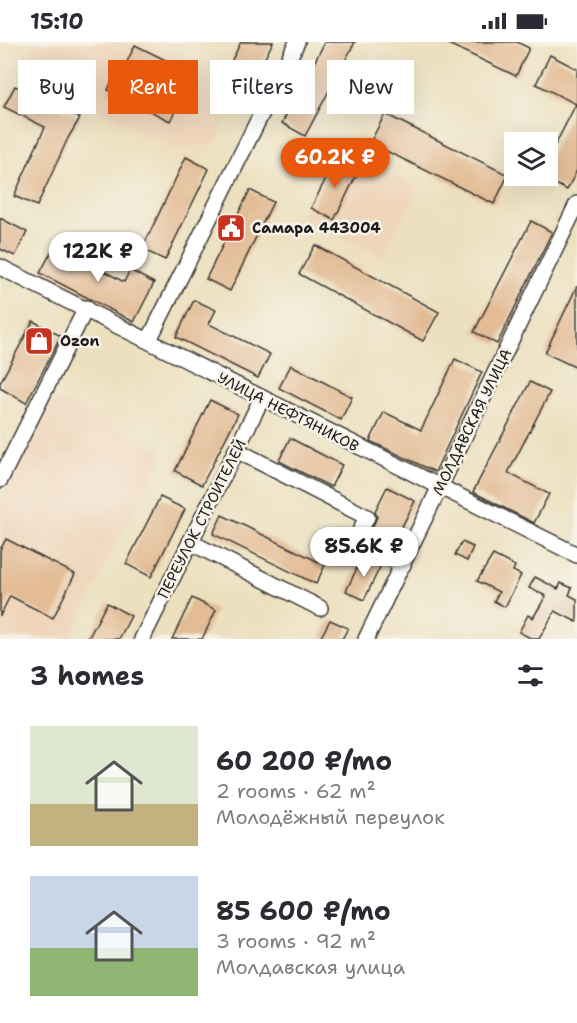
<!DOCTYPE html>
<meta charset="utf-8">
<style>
:root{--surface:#fff;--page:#f7f7f7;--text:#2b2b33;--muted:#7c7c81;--accent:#ea580c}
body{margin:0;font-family:"Shantell Sans",sans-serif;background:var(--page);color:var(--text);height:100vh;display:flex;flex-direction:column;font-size:22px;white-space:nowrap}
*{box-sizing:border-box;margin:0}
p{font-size:20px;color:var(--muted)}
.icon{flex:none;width:33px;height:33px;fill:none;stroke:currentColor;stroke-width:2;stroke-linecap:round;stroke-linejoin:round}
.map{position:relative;height:597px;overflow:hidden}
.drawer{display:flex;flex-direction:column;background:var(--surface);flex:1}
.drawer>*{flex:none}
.guide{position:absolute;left:18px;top:18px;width:542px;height:54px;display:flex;gap:12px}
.controls{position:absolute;left:504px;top:90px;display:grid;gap:12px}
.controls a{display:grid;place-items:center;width:54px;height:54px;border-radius:0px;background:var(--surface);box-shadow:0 6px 24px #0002;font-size:30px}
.price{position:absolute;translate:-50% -51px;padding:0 14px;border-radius:21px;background:#fff;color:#222;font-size:20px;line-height:39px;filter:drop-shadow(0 2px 3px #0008)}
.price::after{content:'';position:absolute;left:50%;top:36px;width:18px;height:14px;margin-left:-9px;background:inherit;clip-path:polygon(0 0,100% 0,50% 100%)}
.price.selected{background:var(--accent);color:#fff}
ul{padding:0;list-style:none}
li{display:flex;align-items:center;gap:18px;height:150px;padding:0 30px}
li span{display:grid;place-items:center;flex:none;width:168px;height:120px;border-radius:0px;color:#555}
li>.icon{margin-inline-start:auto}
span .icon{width:72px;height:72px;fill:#fffc;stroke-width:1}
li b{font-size:26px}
h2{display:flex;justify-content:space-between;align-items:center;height:72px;padding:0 30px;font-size:26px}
.tag{padding:0 21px;border-radius:0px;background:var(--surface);box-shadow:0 6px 24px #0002;font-size:21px;line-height:54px}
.tag.selected{background:var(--accent);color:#fff}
.status{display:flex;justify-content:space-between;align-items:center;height:42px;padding:0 30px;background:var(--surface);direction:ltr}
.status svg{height:16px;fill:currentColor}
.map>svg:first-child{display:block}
.built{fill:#efd6bb}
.building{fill:#e3bc95}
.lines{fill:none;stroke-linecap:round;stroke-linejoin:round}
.minor-casing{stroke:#3b3934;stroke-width:18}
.minor{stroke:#fff;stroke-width:15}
.labels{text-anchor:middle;stroke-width:5;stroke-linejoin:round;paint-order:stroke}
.poi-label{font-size:15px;font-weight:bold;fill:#1c1c1c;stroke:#f7f3e8;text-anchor:start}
.street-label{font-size:15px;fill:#1c1c1c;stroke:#f7f3e8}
</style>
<div class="status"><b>15:10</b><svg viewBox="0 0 49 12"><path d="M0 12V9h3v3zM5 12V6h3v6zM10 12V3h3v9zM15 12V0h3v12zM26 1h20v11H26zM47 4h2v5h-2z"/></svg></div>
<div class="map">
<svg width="577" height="597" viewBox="0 0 577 597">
<rect width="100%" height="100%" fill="#f7f3e8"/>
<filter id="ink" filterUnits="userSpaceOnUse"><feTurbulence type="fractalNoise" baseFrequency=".0167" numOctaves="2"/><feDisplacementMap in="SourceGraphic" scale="12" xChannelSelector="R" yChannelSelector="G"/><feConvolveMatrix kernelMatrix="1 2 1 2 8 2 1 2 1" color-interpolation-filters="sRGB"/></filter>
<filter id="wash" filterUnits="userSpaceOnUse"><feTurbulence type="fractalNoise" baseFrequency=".008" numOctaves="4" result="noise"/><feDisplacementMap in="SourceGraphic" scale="24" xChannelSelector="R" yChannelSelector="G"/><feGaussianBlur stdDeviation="1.35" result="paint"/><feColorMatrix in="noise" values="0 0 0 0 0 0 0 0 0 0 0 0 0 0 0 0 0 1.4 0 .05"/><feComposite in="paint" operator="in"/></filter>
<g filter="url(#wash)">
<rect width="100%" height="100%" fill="#ece0bf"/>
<!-- built -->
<g class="built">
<polygon points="37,0 151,0 210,30 228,70 216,102 172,106 22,28"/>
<polygon points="335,103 418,145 383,216 300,174"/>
<polygon points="55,355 164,410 69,597 0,597 0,465"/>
</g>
<g id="blocks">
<!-- building -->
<g class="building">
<polygon points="241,0 273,0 241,63 216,50"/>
<polygon points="325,0 355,0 305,94 282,81"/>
<polygon points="444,0 517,0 529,6 516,34"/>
<polygon points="135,3 194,32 170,79 108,48 112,39 117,41"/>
<polygon points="550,13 577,27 577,128 567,148 548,138 548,117 576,62 536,42"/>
<polygon points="15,44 80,76 68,96 37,164 14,154 45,85 4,65"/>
<polygon points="385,72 508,133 494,162 370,101"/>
<polygon points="186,115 209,127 165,218 142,207"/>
<polygon points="336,117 359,128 334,178 311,166"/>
<polygon points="250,148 273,160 230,249 206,237"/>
<polygon points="0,176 27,190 15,214 0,207"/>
<polygon points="531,179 552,190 497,302 474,290"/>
<polygon points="55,203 124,240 130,228 154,241 134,280 40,231"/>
<polygon points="315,203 439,270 423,299 299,232"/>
<polygon points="577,244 577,326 545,311"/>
<polygon points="194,258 216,268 209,282 270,312 258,336 176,295"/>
<polygon points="33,279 61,294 26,361 0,346 0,341"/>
<polygon points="455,317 482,330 435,430 370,399 384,370 421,388"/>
<polygon points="291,323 352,355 341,378 279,346"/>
<polygon points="530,340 550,350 508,431 549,452 534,481 473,450"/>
<polygon points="210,358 238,372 202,443 175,429"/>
<polygon points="290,396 342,423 331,445 279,419"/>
<polygon points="387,445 415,459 395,498 372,486 377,475 375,469"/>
<polygon points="160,455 185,467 151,535 126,522"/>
<polygon points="222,473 325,523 316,542 213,492"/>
<polygon points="6,497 75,532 53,576 10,554 0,574 0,508"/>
<polygon points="462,500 473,505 467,519 455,513"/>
<polygon points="493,513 515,524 513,529 521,533 505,565 494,559 499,550 477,539"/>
<polygon points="363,514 381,523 364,558 346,549"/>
<polygon points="535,535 558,547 561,541 572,546 569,553 577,557 577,580 555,569 539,597 532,597 519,590 528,573 533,576 546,554 529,546"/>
<polygon points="192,556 216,568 202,597 172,597"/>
<polygon points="107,561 131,574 119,597 88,597"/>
<polygon points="330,578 348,586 342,597 320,597"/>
</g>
</g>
</g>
<g filter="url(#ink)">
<use href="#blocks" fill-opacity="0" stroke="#3b3934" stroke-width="1.5"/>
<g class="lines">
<!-- minor casing -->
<g class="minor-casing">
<g id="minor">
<polyline points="0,225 577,513"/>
<polyline points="149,298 297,0"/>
<polyline points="236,408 367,475 355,499 403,523"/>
<polyline points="0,438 86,266"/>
<polyline points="190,500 320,566"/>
<polyline points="142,597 262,356"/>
<polyline points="366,597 577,162"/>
</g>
</g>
<!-- minor -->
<use href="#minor" class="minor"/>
</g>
</g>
<!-- icons -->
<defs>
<g id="civic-square" transform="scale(1.5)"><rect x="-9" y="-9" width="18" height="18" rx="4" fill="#c8321e" stroke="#f7f3e8"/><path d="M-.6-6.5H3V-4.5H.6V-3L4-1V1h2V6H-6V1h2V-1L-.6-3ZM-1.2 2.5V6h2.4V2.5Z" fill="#fff"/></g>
<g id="shop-square" transform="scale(1.5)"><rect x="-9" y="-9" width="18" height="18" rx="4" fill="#c8321e" stroke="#f7f3e8"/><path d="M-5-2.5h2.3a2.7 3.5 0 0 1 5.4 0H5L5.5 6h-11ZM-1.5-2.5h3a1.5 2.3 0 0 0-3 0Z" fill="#fff"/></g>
</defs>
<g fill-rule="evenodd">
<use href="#civic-square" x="231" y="186"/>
<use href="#shop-square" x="39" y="299"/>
</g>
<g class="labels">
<!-- poi labels -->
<g class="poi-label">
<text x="252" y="191">Самара 443004</text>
<text x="60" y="304">Ozon</text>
</g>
<!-- street labels -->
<g class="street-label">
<text transform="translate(288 370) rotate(27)" y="5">УЛИЦА НЕФТЯНИКОВ</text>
<text transform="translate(472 380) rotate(-64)" y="5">МОЛДАВСКАЯ УЛИЦА</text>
<text transform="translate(202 477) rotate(-63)" y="5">ПЕРЕУЛОК СТРОИТЕЛЕЙ</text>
</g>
</g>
</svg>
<div class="controls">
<a><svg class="icon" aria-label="layers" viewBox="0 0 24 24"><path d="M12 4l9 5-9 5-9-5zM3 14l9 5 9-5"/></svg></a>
</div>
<b class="price selected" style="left:335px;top:147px">60.2K ₽</b>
<b class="price" style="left:98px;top:241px">122K ₽</b>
<b class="price" style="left:364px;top:536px">85.6K ₽</b>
<div class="guide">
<a class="tag">Buy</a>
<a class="tag selected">Rent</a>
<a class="tag">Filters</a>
<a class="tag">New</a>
</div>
</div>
<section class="drawer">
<h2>3 homes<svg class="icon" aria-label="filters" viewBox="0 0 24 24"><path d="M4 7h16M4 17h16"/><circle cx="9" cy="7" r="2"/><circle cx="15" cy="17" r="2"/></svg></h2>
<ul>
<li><span style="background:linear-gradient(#dfe7d0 65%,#c2b280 0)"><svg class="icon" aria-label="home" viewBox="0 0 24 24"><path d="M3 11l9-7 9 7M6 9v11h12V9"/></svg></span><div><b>60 200 ₽/mo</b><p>2 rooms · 62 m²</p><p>Молодёжный переулок</p></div></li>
<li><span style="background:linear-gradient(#c9d6e8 60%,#8fb573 0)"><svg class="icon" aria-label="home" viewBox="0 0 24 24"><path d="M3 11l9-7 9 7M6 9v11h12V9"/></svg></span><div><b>85 600 ₽/mo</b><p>3 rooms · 92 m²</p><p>Молдавская улица</p></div></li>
</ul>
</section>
